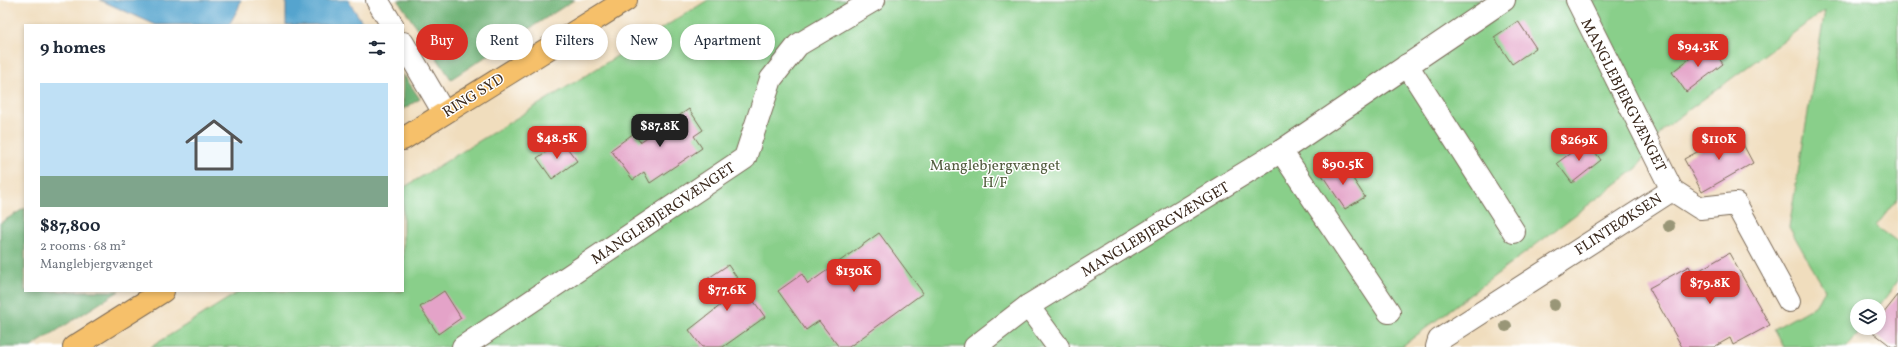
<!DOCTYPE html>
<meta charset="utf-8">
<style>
:root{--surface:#fff;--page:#f6f6f7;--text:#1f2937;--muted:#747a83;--accent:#d93025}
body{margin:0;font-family:Vollkorn,serif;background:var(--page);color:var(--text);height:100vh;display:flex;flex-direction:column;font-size:15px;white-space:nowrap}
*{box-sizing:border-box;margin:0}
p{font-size:13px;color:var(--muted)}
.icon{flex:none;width:22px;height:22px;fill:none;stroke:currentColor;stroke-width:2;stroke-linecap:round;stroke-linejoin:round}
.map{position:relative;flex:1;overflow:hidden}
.panel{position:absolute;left:24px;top:24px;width:380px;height:268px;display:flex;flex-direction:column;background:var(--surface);border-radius:0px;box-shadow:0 2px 6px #0003}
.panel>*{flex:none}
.guide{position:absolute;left:416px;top:24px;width:380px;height:36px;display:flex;gap:8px}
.tools{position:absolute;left:1850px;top:299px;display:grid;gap:8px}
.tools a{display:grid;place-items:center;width:36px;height:36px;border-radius:50%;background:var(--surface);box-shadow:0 2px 6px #0003;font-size:20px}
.price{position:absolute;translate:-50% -34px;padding:0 9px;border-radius:8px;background:var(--accent);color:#fff;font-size:13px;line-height:26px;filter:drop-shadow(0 1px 2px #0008)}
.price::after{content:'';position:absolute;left:50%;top:24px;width:12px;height:9px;margin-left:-6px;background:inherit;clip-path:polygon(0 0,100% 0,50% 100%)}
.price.current{background:#222;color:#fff}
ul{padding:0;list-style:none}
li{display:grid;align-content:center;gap:8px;height:212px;padding:0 16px}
li span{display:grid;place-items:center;height:124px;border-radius:0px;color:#555}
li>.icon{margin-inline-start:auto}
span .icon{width:72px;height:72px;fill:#fffc;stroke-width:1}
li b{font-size:17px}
h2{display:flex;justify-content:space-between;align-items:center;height:48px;padding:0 16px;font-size:17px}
.pill{padding:0 14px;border-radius:18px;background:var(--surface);box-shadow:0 2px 6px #0003;font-size:14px;line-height:36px}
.pill.current{background:var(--accent);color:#fff}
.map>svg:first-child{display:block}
.green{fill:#89cf8a;stroke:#627c54}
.forest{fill:#6eb276;stroke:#546e4a}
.water{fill:#55a4ce;stroke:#486776}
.building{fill:#e4a3c8}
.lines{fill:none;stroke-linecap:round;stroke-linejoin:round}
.minor-casing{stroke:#7a6956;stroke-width:24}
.major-casing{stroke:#7a6956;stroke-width:24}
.minor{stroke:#fff;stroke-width:22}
.major{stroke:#f6c06b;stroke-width:22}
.tree{fill:#999677}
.labels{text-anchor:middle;stroke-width:3;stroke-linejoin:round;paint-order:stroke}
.street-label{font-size:15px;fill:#3b2a1e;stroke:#fff}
.park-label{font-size:15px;fill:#525c3e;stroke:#fff}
</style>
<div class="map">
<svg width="1898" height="347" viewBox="0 0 1898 347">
<rect width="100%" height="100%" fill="#fff"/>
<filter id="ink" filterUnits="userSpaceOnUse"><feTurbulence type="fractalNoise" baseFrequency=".025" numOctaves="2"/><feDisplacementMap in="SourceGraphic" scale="8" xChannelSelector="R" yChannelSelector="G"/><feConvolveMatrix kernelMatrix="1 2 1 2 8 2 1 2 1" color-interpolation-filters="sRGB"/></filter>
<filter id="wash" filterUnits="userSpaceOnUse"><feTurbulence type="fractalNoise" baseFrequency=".012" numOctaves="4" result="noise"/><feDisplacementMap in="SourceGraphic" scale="16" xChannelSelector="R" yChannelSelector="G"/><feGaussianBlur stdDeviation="0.9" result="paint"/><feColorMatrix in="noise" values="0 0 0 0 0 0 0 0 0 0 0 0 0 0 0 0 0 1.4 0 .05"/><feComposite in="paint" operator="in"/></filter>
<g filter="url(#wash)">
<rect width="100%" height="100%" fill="#f0ddbd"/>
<!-- green -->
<polygon class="green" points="708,0 1898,0 1898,198 1876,226 1898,242 1898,281 1879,306 1857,306 1857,328 1862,328 1847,347 1784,347 1774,329 1815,306 1825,290 1789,227 1825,10 1664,128 1637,168 1401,347 151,347 240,291 403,291 403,188"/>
<!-- forest -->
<g class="forest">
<polygon points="398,0 574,0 451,79"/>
<polygon points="403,74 420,99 403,109"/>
<polygon points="25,208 25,291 119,291 31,347 0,347 0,223"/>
</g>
<!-- water -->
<g class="water">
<polygon points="100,0 241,0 238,9 229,25 156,25"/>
<polygon points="286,0 348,0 364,25 286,25"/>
</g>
<g id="blocks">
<!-- building -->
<g class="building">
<polygon points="1518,21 1536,48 1512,64 1494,37"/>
<polygon points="1709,44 1723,64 1686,92 1672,72"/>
<polygon points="689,109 703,130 694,136 702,148 650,183 644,172 633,180 611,150 634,133 640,142"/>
<polygon points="1736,131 1753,163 1702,192 1684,159"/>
<polygon points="562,141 577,161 552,179 537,158"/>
<polygon points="1587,141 1601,160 1572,183 1557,163"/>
<polygon points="1342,162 1365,197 1345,209 1322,175"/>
<polygon points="879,233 923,293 849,347 839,347 819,321 806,330 778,291 802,274 808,284"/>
<polygon points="1729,253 1770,325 1733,345 1730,338 1714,347 1682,347 1649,288 1689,266 1693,274"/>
<polygon points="728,265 765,317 723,347 702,347 689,330 721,305 704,281"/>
<polygon points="444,291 461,318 438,334 420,307"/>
<polygon points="1898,295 1898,347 1892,347 1870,330 1872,328 1879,328 1879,319"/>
</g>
</g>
</g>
<g filter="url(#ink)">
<use href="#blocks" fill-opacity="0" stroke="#7a6956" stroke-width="1"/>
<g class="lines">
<!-- minor casing -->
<g class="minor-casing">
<g id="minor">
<polyline points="377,0 392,25"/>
<polyline points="1577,0 1672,190"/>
<polyline points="403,43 444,113"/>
<polyline points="1407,65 1514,232"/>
<polyline points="1281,151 1389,312"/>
<polyline points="1028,306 1058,347"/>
<polyline points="463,347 745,158 771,79 798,45 874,0"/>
<polyline points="975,347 1028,306 1281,151 1504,0"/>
<polyline points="1437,347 1439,340 1672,190 1700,208 1736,204 1789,301"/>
</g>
</g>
<!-- major casing -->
<g class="major-casing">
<g id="major">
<polyline points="403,139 626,0"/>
<polyline points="74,347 163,291"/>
</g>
</g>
<!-- minor -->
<use href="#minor" class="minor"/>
<!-- major -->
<use href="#major" class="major"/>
</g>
<!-- trees -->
<g class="tree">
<circle cx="1669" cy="226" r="6"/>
<circle cx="1554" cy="305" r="6"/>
<circle cx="1506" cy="326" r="6"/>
</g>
</g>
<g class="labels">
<!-- street labels -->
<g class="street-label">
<text transform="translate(473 95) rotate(-32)" y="5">RING SYD</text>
<text transform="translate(1624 95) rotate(63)" y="5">MANGLEBJERGVÆNGET</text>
<text transform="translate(663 213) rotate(-34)" y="5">MANGLEBJERGVÆNGET</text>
<text transform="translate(1618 224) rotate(-33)" y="5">FLINTEØKSEN</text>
<text transform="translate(1155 229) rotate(-31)" y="5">MANGLEBJERGVÆNGET</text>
</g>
<!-- park labels -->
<g class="park-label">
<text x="995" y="170">Manglebjergvænget<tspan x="995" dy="17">H/F</tspan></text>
</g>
</g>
</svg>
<div class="tools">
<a><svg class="icon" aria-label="layers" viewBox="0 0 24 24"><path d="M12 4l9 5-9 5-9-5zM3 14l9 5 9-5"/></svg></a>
</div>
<b class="price" style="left:1698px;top:68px">$94.3K</b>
<b class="price current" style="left:660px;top:148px">$87.8K</b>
<b class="price" style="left:557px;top:160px">$48.5K</b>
<b class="price" style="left:1719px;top:161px">$110K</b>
<b class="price" style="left:1579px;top:162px">$269K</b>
<b class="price" style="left:1343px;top:186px">$90.5K</b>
<b class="price" style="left:854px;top:293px">$130K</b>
<b class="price" style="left:1710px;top:305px">$79.8K</b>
<b class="price" style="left:727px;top:312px">$77.6K</b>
<div class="guide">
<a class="pill current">Buy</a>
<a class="pill">Rent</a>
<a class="pill">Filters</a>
<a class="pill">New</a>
<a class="pill">Apartment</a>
</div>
<section class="panel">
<h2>9 homes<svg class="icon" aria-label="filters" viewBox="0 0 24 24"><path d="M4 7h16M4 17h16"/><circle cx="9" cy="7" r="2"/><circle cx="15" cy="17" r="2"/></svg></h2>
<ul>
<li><span style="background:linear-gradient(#bfe0f5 75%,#7fa58c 0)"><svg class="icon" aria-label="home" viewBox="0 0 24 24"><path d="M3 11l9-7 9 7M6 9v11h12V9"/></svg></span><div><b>$87,800</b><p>2 rooms · 68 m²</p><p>Manglebjergvænget</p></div></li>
</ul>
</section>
</div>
